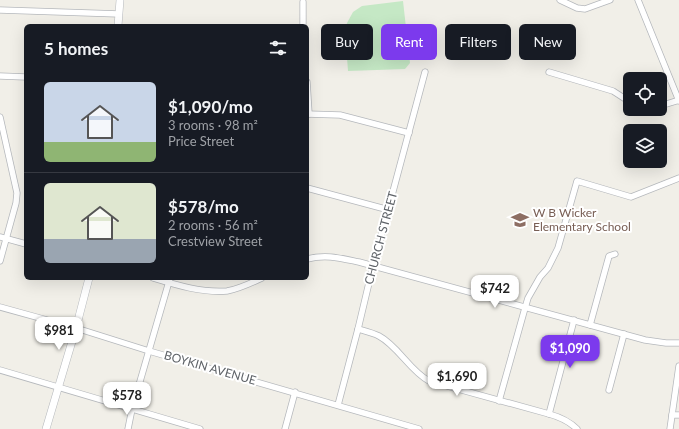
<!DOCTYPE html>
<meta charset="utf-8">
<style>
:root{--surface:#171b24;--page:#20242c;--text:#f1f3f6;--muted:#9ea1a6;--line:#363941;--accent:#7c3aed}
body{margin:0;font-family:Lato,sans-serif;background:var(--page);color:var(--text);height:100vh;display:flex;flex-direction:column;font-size:15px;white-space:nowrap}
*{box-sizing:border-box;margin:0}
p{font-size:13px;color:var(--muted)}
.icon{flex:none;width:22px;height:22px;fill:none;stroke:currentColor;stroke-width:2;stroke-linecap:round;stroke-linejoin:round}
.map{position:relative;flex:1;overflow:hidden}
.details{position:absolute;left:24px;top:24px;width:285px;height:256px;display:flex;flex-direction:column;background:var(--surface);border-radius:6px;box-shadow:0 4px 16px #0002}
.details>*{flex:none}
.guide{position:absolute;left:321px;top:24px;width:298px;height:36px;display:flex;gap:8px}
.tools{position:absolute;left:623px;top:72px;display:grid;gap:8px}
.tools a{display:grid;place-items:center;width:44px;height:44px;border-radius:6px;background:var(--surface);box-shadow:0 4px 16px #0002;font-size:20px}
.price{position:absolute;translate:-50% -34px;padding:0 9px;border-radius:8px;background:#fff;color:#222;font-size:13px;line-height:26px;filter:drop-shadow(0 1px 2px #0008)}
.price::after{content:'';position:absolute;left:50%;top:24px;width:12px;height:9px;margin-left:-6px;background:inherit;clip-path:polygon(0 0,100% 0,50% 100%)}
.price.current{background:var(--accent);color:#fff}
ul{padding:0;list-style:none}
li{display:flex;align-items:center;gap:12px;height:100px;padding:0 20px}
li+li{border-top:1px solid var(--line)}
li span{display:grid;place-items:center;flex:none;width:112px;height:80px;border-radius:6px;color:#555}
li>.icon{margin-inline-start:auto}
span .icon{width:48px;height:48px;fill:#fffc;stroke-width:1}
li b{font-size:17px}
h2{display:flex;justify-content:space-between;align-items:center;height:48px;padding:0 20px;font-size:17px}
.chip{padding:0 14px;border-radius:6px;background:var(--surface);box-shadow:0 4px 16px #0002;font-size:14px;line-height:36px}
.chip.current{background:var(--accent);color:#fff}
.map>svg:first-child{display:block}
.green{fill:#c5e8c5}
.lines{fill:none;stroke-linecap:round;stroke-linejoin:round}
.minor-casing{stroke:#b5b8bc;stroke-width:7}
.tertiary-casing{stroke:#b5b8bc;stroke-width:8}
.minor{stroke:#fff;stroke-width:5.5}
.tertiary{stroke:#fff;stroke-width:7}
.labels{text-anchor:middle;stroke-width:4;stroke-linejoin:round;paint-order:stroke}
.education-label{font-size:12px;fill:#785e54;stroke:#fff;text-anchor:start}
.street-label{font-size:12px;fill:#5f6368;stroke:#fff}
</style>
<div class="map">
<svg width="679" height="429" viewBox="0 0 679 429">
<rect width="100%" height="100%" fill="#f1efe8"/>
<!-- green -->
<polygon class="green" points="403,1 410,63 405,69 348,71 345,31 347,23 353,12 362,6"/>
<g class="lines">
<!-- minor casing -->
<g class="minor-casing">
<g id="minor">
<polyline points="560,0 577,8 585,9 610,0"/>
<polyline points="638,0 679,101"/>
<polyline points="303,2 303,26"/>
<polyline points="0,10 119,14"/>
<polyline points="549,72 613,91 630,102"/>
<polyline points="0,76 26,77"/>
<polyline points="307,82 309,114"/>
<polyline points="660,106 679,100"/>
<polyline points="646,109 648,109"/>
<polyline points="307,114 340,115 409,133"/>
<polyline points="0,117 17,193 16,203 0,261"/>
<polyline points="307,188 389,210"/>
<polyline points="0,237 26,244"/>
<path d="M 307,259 C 326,254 340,258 359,262 L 645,340 L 666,343 L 679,343"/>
<path d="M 153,278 C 176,285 202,293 227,291 C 239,289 251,283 262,278"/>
<polyline points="0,307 76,328 149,351 419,429"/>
<polyline points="590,325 609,256 615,254"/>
<path d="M 358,329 C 365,331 373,333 379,336 C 398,346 410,371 429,381 L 549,414 C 560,417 569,421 577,429"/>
<polyline points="0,370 200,429"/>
<polyline points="609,390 624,334"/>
<polyline points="499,401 525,308 528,298 540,277 548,268 558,248 577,181 631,197 679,178"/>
<polyline points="338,405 358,329 373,266 425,72"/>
<polyline points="549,414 574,320"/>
<polyline points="672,415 679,415"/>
<polyline points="128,429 132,409 170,278"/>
<polyline points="285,429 295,392"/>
<polyline points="670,429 679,366"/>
</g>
</g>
<!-- tertiary casing -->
<g class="tertiary-casing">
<g id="tertiary">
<polyline points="118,26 120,0"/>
<polyline points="46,429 76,328 89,278"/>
</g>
</g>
<!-- minor -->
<use href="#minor" class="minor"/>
<!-- tertiary -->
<use href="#tertiary" class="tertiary"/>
</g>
<!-- icons -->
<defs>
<g id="school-bare" transform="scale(1.38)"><path d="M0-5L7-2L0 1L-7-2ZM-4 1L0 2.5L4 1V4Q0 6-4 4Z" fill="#8d6e63" stroke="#fff" stroke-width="2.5" paint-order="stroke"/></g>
</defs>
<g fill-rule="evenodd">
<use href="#school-bare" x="520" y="220"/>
</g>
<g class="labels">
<!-- education labels -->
<g class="education-label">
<text x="533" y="217">W B Wicker<tspan x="533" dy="14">Elementary School</tspan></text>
</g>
<!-- street labels -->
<g class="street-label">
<text transform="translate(381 238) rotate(-75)" y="4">CHURCH STREET</text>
<text transform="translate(210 368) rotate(16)" y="4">BOYKIN AVENUE</text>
</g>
</g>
</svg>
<div class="tools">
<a><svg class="icon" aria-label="locate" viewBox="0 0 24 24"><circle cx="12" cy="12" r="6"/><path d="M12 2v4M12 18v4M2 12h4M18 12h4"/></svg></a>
<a><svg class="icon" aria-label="layers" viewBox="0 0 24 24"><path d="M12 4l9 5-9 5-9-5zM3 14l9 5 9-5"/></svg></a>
</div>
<b class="price" style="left:495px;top:309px">$742</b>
<b class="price" style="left:59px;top:351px">$981</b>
<b class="price current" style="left:570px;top:369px">$1,090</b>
<b class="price" style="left:457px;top:397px">$1,690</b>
<b class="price" style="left:127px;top:416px">$578</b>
<div class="guide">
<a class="chip">Buy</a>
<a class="chip current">Rent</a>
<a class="chip">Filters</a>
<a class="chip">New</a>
</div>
<section class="details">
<h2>5 homes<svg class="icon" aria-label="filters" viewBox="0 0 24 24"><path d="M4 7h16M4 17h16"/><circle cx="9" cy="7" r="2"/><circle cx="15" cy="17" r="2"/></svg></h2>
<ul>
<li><span style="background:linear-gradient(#c9d6e8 75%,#8fb573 0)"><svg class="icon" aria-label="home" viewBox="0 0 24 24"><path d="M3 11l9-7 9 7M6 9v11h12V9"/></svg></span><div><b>$1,090/mo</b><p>3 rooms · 98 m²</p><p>Price Street</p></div></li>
<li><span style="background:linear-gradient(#dfe7d0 70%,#9aa5b1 0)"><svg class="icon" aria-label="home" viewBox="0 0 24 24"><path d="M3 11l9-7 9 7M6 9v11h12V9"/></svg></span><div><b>$578/mo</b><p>2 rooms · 56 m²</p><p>Crestview Street</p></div></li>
</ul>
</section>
</div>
